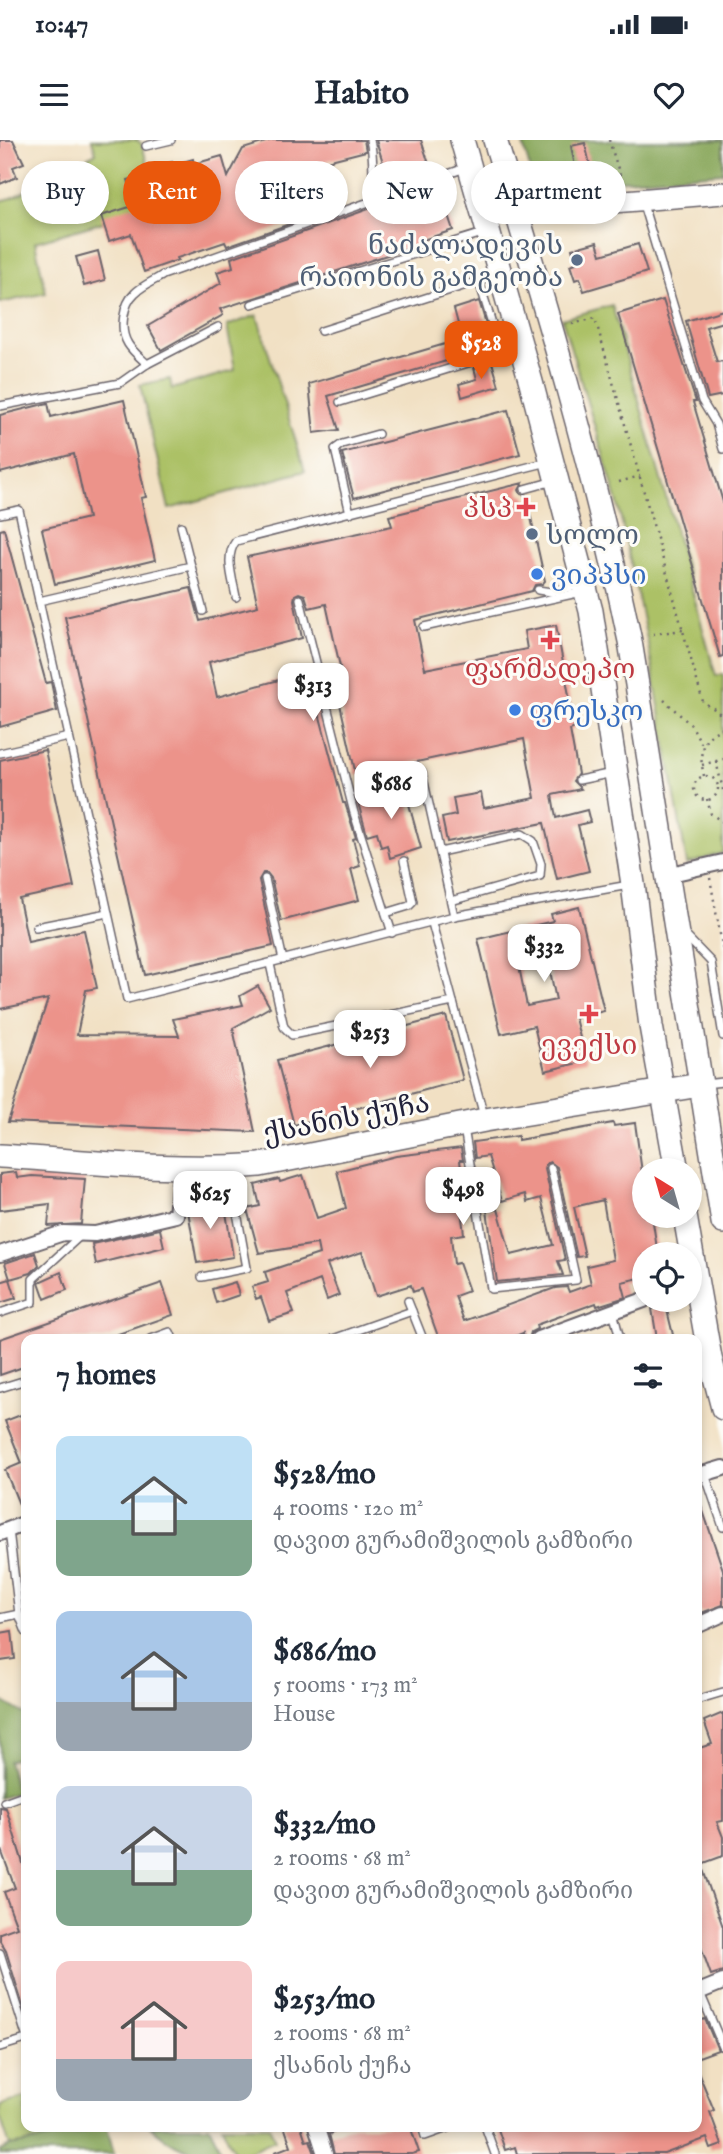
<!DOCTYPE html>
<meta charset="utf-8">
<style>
:root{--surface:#fff;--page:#f2f2f3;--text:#1f2937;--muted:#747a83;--accent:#ea580c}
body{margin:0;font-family:"IM FELL English","Noto Serif Georgian",serif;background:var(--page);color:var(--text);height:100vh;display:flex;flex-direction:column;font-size:26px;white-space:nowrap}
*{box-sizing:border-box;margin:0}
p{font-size:23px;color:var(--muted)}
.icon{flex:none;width:38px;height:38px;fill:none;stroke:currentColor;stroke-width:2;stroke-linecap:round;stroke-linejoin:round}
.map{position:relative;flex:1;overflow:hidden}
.panel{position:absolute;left:21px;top:1194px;width:681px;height:798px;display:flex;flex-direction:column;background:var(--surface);border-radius:14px;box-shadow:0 4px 10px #0003}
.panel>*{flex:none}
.top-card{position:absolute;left:21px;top:21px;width:682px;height:63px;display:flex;gap:14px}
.needle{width:46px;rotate:323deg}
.controls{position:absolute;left:632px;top:1018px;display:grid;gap:14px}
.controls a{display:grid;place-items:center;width:70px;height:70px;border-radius:50%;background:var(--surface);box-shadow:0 4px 10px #0003;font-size:35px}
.price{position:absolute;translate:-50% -60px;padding:0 16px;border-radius:14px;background:#fff;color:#222;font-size:23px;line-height:46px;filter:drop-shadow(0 2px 4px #0008)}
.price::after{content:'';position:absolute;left:50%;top:42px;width:21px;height:16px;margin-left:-10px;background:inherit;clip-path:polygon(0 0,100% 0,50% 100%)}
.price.selected{background:var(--accent);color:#fff}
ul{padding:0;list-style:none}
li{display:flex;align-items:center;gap:21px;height:175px;padding:0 35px}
li span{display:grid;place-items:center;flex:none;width:196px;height:140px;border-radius:14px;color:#555}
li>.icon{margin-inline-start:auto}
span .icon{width:84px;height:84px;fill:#fffc;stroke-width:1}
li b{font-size:30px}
h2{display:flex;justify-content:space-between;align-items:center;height:84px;padding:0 35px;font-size:30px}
.pill{padding:0 24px;border-radius:32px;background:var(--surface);box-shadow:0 4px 10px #0003;font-size:24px;line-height:63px}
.pill.selected{background:var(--accent);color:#fff}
.status{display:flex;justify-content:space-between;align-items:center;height:49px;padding:0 35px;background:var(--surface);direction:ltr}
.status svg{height:19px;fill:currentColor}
header{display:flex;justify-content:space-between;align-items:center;height:91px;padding:0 35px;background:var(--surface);font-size:32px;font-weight:700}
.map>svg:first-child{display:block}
.green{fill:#acc166;stroke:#677250;stroke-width:2}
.forest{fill:#89a75b;stroke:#56644b;stroke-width:2}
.building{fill:#ec938a;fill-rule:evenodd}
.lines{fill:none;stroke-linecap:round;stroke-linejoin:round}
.lane-casing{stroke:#6a646b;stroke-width:10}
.street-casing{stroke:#6a646b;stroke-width:18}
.secondary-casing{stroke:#6a646b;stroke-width:24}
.primary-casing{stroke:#6a646b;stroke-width:26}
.path{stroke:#6a646b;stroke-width:2.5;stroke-dasharray:2 5;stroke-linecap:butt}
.lane{stroke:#fff;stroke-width:7}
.street{stroke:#fff;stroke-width:14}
.secondary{stroke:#fff;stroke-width:21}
.primary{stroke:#fff;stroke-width:23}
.service-dot{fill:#5c6f8a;stroke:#fdfcf7;stroke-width:2.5}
.health-dot{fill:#e0444e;stroke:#fdfcf7;stroke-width:2.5}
.shop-dot{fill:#3f7fe0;stroke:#fdfcf7;stroke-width:2.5}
.labels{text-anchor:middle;stroke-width:6;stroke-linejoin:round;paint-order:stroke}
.service-label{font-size:28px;fill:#4e5e75;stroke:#fdfcf7;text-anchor:end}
.health-label{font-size:28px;fill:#be3a42;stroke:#fdfcf7}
.shop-label{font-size:28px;fill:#366cbe;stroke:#fdfcf7;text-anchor:start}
.street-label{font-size:28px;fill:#22223b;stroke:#fdfcf7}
</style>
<div class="status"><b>10:47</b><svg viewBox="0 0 49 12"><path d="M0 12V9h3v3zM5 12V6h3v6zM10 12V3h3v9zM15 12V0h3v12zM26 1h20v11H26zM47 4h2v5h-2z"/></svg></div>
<header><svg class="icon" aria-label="menu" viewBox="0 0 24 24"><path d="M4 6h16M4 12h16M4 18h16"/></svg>Habito<svg class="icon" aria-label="heart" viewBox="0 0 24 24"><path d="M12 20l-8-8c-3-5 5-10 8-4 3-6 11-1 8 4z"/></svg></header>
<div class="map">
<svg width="723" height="2014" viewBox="0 0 723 2014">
<rect width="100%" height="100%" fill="#fdfcf7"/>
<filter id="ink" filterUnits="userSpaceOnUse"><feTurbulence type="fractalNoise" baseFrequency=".0143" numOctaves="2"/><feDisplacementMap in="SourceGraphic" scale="14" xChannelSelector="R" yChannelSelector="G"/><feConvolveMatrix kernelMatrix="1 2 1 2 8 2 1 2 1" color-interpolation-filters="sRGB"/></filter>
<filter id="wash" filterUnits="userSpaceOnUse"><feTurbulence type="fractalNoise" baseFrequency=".00686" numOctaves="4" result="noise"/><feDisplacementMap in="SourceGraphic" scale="28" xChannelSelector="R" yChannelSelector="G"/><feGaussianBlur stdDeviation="1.57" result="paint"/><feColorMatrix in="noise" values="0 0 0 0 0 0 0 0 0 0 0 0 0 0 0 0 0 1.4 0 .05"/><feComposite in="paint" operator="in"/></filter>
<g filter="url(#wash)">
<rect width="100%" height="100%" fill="#f1e0c3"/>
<!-- green -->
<g class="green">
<polygon points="92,0 136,0 141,3 161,65 35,102 46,153 0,163 0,61 12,58 96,13"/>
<polygon points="612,165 716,536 723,534 723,713 687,724 648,504 617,360 562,179"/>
<polygon points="257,175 305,331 169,369 140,245 170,239 172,249 235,230 227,186"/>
<polygon points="26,1958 26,1986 75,1986 77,1994 10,2006 0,1977 0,1965"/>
<polygon points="222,1986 269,1986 275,2000 243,2014 235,2014"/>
</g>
<!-- forest -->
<g class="forest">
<polygon points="723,0 723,33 554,45 539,52 533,39 522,1"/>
<polygon points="0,1560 26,1575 26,1615 8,1621 17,1653 0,1658"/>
<polygon points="107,1986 114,2014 0,2014 0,2011 10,2006 77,1994"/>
<path d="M 150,1986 L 209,1986 L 223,2014 C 190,2014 174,2008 150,1986 Z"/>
</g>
<g id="blocks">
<!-- building -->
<g class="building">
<polygon points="0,0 13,0 24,23 13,27 17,37 0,44"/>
<polygon points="272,0 364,0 366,11 315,24 321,44 316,45 319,55 290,64 295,82 227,106 225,102 177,118 178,120 144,132 131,94 109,101 101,76 136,65 128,40 153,33 151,28 172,22 173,25 193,19 194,24 222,16 228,37 243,9"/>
<polygon points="376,0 421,0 432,33 391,48"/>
<polygon points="585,3 591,29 576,32 571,6"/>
<polygon points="436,45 438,45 453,90 423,100 424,103 220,169 223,175 161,210 148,186 221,143 217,132 233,127 231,118"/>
<polygon points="597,102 601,115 638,104 647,132 584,151 580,138 575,140 570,125 576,123 572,109"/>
<polygon points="98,111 105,140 84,146 76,117"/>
<polygon points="663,160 696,262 693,262 723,362 723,516 720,517 618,174"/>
<polygon points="479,161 492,203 487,205 489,210 470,216 470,214 328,256 339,290 314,293 309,244 462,199 454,169"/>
<polygon points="723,170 723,182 706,187 717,222 723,221 723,255 708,258 686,181"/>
<polygon points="492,222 499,246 462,257 459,244 477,239 474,228"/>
<polygon points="124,260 146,357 141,358 155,420 55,444 42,389 88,378 74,314 0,333 0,275 48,263 51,277"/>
<polygon points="508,270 520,314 354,358 342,313"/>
<polygon points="523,343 519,350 521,354 526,355 545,441 542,444 535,445 532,451 415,480 425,529 527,509 524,491 556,485 575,588 570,590 578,634 573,641 581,649 552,655 556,678 587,670 590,682 578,685 589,731 557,739 544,683 447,702 442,678 456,675 453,658 481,653 484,668 535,658 524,599 356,635 335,542 343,540 326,464 309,468 305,455 299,453 295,455 294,460 302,498 209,522 217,557 308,532 343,663 345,663 356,698 353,699 360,726 351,729 359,760 281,781 271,738 267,733 263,733 259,740 273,806 145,835 65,477 191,448 200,481 258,466 247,417 392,386 389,376"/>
<polygon points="4,389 46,543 51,542 57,571 0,587 0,390"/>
<polygon points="45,610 74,747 19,759 28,802 84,790 97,848 86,850 77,895 179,896 173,879 243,865 240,856 258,846 270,867 233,888 255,992 8,982 48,859 0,869 0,620"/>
<polygon points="404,646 421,708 390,718 387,705 381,707 377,692 367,695 357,659"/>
<path d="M 579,767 L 604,871 L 575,878 L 586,921 L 545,931 L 534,886 L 501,894 L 478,799 L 553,781 L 551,774 ZM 547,816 L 556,860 L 527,866 L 518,822 Z"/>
<polygon points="446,876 463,940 294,985 277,920"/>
<polygon points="613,983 614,986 635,983 644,1046 644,1076 652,1076 658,1115 644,1115 644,1137 622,1142 626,1157 597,1166 596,1163 536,1185 537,1189 531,1192 529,1199 524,1199 523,1193 508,1199 439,1199 421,1149 413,1152 411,1145 376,1156 362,1112 327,1124 339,1155 327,1160 320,1140 287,1153 294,1173 269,1181 261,1157 256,1159 252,1147 268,1142 265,1132 319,1114 317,1104 259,1113 247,1069 260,1066 255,1045 279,1039 280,1042 303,1035 317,1078 346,1068 337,1031 396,1016 461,1008 463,1020 460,1020 461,1029 456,1030 464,1094 451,1096 454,1124 459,1123 469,1151 455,1156 464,1181 555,1148 567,1147 569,1152 591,1144 587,1126 613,1120 603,1060 574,1067 585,1116 577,1117 557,1027 550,1022 546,1024 545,1029 565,1120 558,1121 563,1135 497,1142 487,1070 498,1069 511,1115 553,1105 541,1058 527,1062 525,1054 502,1061 488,1016 475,1018 473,1002 518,996 518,1000"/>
<polygon points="16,1032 17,1038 32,1036 85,1039 81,1084 48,1086 50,1064 0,1070 0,1034"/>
<polygon points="224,1059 233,1117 197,1123 187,1065"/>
<polygon points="160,1089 164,1107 96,1124 92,1104"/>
<polygon points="35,1113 39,1125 31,1133 10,1139 5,1123"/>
<polygon points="61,1132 67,1150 45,1159 39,1142"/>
<polygon points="10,1139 16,1158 0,1163 0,1142"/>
<polygon points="235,1142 239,1155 216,1163 212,1149"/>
<polygon points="162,1143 173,1175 104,1199 26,1199 26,1226 0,1235 0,1199"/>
<polygon points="666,1166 674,1199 657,1199 652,1169"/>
<polygon points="26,1273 26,1374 23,1374 5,1330 22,1323 5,1281"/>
<polygon points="699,1359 723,1430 723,1465 701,1473 696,1459 696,1360"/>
<polygon points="12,1491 15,1519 0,1521 0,1493"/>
<polygon points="723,1573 723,1681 717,1682 723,1697 723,1716 701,1724 723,1787 723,1831 711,1835 696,1793 696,1609 712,1604 704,1581"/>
<polygon points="0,1667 6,1668 26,1733 26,1876 6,1811 0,1801 0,1793 17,1787 4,1752 15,1748 0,1707"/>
<polygon points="705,1879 718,1910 696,1918 696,1882"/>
<polygon points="696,1927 714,1970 710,1972 722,2005 711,2009 707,1998 664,2014 517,2014 515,2007 505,2010 497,1986 696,1986"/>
<polygon points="284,1986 301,1986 306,2001 310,2000 315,2014 276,2014 275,2012 291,2006"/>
<polygon points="353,1986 410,1986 419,2012 412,2014 334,2014 329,1994"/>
</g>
</g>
</g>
<g filter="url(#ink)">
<use href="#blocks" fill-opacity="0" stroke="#6a646b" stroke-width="2"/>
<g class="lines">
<!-- lane casing -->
<g class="lane-casing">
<g id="lane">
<path d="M 370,0 C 375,19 371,39 375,60"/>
<polyline points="146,6 171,0"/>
<polyline points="642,61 702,261 716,284 723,309"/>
<polyline points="496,136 479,141 501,213"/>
<polyline points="252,164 486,92"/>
<polyline points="321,191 479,141"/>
<path d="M 147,224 C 141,218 133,212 128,204 C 119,190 123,164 135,153 C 143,145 154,141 163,135 L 465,28"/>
<polyline points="340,262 517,208"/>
<polyline points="0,266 120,243 147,224 218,187"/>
<polyline points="525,349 554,341"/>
<polyline points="350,373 335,309 342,304 378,294"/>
<polyline points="0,374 19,370 127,859 454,776 629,745"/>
<polyline points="191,426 203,471"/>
<polyline points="538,450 551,452 580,445"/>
<path d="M 236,457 C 233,440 224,416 236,401 L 548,322"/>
<polyline points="300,459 354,673 392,793"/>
<polyline points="39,461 191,426 181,386"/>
<polyline points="424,487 582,452"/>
<polyline points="0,613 69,597"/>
<polyline points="422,633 454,776"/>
<polyline points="579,640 613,633"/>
<polyline points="440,712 522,694 533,701 541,724 540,736 451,761"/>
<polyline points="265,739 283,820"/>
<polyline points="386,773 409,766 413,762 404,721"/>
<polyline points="36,787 108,773"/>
<polyline points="683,793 711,822 723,896"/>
<polyline points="270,824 284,887 292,895 453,862 432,783"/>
<polyline points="453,862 484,976"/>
<polyline points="704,944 723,942"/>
<polyline points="464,988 491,1149 576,1140 551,1028"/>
<polyline points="202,1137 247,1128 229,1028"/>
<polyline points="408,1161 423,1199"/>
<polyline points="613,1171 620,1199"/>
<polyline points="0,1173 33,1162 33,1139 80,1096"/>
<polyline points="151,1199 170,1192 173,1199"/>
<polyline points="333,1199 412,1171"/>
<polyline points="0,1248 26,1240"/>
<polyline points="705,1334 723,1387"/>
<polyline points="19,1474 26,1492"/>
<polyline points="0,1478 19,1474 9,1390"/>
<polyline points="696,1560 723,1552"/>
<polyline points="4,1662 26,1654"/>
<polyline points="0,1813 26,1895"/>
<polyline points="696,1843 723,1907"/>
<polyline points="0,1907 26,1899"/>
<polyline points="422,1986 425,1996 453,1986"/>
<polyline points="485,1986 495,2014"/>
</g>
</g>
<!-- street casing -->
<g class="street-casing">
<g id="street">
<polyline points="667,735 723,722"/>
<polyline points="0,1114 63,1093 95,1094 176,1075 181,1026"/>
<polyline points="538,1199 644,1160"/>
<polyline points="696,1336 723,1328"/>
<polyline points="0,1393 26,1383"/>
<polyline points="696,1486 723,1474"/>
<polyline points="696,1853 723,1842"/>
<polyline points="316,1986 325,2014"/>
</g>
</g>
<!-- secondary casing -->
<g class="secondary-casing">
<polyline id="secondary" points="479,63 515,70 723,53"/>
</g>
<!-- primary casing -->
<g class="primary-casing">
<g id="primary">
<polyline points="462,0 531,242 591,471 633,744 651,886 677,1031"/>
<path d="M 495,0 C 545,166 595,332 630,501 L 723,1082"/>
<path d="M 0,1016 C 86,1021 174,1032 260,1025 L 485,980 L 700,945"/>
<polyline points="685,1076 710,1218 723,1268"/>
</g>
</g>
<!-- path -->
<g class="path">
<polyline points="609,0 623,45"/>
<polyline points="572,184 595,178 703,562 716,570 723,577"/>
<polyline points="619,342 640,336"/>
<polyline points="653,494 683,490"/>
<polyline points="664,560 692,586 702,605"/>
<polyline points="716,621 723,650"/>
<polyline points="702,625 723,619"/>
<path d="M 704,636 C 699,614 699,598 723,588"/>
<circle cx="706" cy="648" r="12"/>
<polyline points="707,659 711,674 723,682"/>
<polyline points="710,738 723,811"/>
</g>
<!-- lane -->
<use href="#lane" class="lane"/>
<!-- street -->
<use href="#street" class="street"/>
<!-- secondary -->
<use href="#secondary" class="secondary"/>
<!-- primary -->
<use href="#primary" class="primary"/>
</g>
</g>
<!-- markers -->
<g class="service-dot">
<circle cx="577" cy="120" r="7"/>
<circle cx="532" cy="394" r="7"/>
</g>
<g class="health-dot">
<path d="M522.5 356.5h7v7h7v7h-7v7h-7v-7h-7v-7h7z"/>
<path d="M546.5 489.5h7v7h7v7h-7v7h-7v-7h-7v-7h7z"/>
<path d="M585.5 863.5h7v7h7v7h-7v7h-7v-7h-7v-7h7z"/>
</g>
<g class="shop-dot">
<circle cx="537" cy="434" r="7"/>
<circle cx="515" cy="570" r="7"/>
</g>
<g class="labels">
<!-- service labels -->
<g class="service-label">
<text x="563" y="114">ნაძალადევის<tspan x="563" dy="32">რაიონის გამგეობა</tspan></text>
<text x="546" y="404" text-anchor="start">სოლო</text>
</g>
<!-- health labels -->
<g class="health-label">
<text x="512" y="377" text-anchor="end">პსპ</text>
<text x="550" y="538">ფარმადეპო</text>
<text x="589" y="914">ევექსი</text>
</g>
<!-- shop labels -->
<g class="shop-label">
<text x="551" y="444">ვიპპსი</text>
<text x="529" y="580">ფრესკო</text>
</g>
<!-- street labels -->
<g class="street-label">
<text transform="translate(346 977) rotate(-11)" y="10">ქსანის ქუჩა</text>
</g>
</g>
</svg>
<div class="controls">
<a><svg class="needle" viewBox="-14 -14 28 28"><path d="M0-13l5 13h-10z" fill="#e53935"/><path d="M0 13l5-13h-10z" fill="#747a83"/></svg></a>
<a><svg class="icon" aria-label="locate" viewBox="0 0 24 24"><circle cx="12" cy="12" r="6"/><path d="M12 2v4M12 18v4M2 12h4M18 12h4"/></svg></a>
</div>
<b class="price selected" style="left:481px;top:241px">$528</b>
<b class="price" style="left:313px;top:583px">$313</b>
<b class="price" style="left:391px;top:681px">$686</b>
<b class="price" style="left:544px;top:844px">$332</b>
<b class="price" style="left:370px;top:930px">$253</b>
<b class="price" style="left:463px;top:1087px">$498</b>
<b class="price" style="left:210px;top:1091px">$625</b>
<div class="top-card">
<a class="pill">Buy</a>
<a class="pill selected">Rent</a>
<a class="pill">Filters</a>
<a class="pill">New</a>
<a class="pill">Apartment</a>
</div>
<section class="panel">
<h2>7 homes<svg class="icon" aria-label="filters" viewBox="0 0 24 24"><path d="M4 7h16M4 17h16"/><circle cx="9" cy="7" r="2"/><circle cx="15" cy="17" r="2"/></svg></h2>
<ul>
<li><span style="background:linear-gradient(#bfe0f5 60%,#7fa58c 0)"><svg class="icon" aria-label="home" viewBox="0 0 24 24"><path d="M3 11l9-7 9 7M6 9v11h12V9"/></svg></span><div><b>$528/mo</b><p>4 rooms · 120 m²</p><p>დავით გურამიშვილის გამზირი</p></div></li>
<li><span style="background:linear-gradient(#a9c7e8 65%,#9aa5b1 0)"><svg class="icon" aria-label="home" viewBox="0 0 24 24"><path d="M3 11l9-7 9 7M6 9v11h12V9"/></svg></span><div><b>$686/mo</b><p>5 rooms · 173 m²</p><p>House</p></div></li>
<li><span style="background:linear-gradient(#c9d6e8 60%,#7fa58c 0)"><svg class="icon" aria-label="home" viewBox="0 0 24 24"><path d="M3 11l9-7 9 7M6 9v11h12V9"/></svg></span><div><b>$332/mo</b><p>2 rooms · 68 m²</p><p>დავით გურამიშვილის გამზირი</p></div></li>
<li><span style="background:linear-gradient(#f6c9c9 70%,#9aa5b1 0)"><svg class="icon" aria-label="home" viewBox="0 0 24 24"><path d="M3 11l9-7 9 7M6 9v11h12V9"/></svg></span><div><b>$253/mo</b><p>2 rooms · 68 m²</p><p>ქსანის ქუჩა</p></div></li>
</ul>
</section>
</div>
